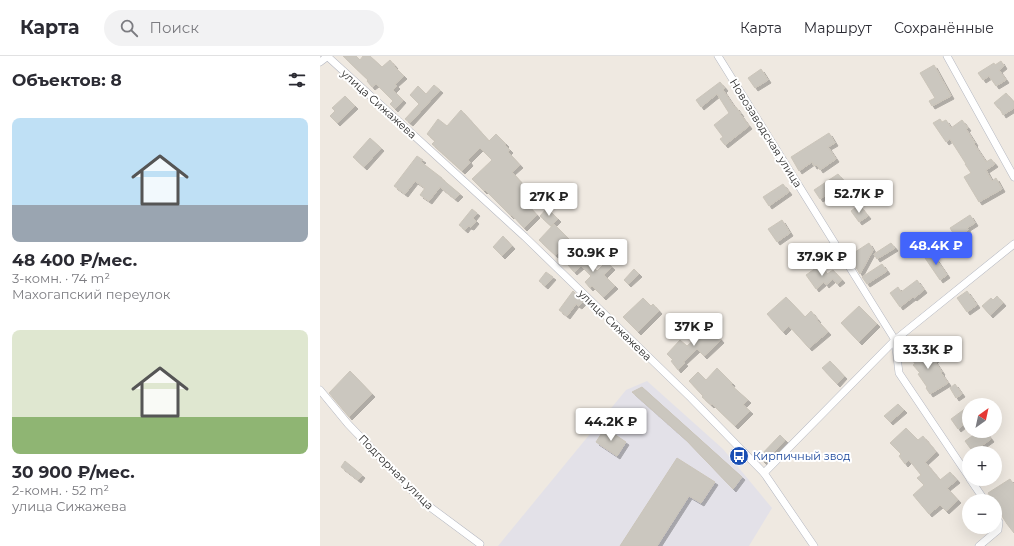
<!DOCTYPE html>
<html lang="ru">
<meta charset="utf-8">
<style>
:root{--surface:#fff;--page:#f2f2f3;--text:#2b2b33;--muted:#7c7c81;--line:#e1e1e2;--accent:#4264fb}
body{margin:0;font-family:Montserrat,sans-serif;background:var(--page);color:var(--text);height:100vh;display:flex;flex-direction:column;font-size:15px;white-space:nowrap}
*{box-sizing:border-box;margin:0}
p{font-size:13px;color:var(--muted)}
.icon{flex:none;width:22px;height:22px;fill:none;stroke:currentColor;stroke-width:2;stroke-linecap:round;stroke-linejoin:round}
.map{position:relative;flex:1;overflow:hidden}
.sheet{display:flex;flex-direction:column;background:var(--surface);width:320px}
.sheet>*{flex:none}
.needle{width:26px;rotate:33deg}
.tools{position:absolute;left:642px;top:342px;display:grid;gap:8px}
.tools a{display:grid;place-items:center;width:40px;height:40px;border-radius:50%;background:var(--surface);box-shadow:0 4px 16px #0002;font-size:20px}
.price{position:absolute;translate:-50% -34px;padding:0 9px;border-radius:4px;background:#fff;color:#222;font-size:13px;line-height:26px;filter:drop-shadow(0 1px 2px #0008)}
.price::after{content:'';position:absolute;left:50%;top:24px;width:12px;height:9px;margin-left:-6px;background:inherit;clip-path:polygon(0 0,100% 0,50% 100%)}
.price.active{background:var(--accent);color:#fff}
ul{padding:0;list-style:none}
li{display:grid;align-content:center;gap:8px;height:212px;padding:0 12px}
li span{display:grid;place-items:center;height:124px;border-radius:8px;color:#555}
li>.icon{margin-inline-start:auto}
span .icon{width:72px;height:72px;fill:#fffc;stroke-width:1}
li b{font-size:17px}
h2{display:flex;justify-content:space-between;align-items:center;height:48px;padding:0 12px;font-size:17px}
header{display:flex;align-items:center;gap:24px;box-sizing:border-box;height:56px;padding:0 20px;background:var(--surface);border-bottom:1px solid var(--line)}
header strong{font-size:19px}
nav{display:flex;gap:22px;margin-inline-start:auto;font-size:14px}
.search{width:280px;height:36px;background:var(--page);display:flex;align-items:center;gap:10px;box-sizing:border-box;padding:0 14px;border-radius:22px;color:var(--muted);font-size:15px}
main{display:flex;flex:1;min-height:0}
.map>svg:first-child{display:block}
.industrial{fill:#e3e1e8}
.building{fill:#cbc7bf;stroke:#cbc5ba;filter:url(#shadow)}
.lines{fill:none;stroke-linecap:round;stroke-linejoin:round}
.minor-casing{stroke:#b4b7c1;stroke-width:8}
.minor{stroke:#fff;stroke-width:7}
.labels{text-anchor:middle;stroke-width:4;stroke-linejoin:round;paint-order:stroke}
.street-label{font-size:11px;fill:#2e2e2e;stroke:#fff}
.transit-label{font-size:11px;fill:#164399;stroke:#fff;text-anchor:start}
</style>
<header>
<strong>Карта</strong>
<div class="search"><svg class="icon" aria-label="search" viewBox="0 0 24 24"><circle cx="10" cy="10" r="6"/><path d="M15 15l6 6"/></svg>Поиск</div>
<nav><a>Карта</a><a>Маршрут</a><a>Сохранённые</a></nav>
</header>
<main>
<section class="sheet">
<h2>Объектов: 8<svg class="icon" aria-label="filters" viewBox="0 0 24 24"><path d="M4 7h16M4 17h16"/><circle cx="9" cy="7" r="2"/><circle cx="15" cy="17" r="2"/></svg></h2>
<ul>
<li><span style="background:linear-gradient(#bfe0f5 70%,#9aa5b1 0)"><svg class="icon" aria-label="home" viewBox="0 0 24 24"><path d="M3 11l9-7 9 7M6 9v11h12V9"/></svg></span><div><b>48 400 ₽/мес.</b><p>3-комн. · 74 m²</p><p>Махогапский переулок</p></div></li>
<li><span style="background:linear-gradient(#dfe7d0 70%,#8fb573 0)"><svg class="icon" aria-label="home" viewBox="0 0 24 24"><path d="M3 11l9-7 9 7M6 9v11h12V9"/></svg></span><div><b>30 900 ₽/мес.</b><p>2-комн. · 52 m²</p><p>улица Сижажева</p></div></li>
</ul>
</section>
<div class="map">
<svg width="694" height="490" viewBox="0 0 694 490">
<defs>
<filter id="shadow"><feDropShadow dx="3" dy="3" stdDeviation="0" flood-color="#0004"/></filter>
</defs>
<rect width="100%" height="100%" fill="#efe9e1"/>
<!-- industrial -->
<polygon class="industrial" points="327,325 403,393 452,452 429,490 178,490 306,334"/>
<!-- building -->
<g class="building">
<polygon points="23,0 36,0 40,4 43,0 50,0 62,11 70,4 75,10 74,10 84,20 75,28 77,30 73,34 83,44 75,53 70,48 73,45 56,28 52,31 47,25 48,24"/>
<polygon points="681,5 684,10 679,14 686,24 676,30 669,20 663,24 658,17 674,7 675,9"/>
<polygon points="614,9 631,40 612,50 609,45 615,42 600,17"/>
<polygon points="441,13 448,24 435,32 428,22"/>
<polygon points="400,26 405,32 403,34 415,52 416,51 421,58 420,58 429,70 405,89 400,83 403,81 394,69 409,57 397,38 381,51 376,44"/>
<polygon points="114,29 120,34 90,67 85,63 99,48 90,39 98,30 106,38"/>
<polygon points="686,37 694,46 694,52 683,59 679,51 678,52 674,47"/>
<polygon points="25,40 35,50 17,67 10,60 15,55 12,52"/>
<polygon points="141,54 169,85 176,78 186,88 185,89 190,94 188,96 200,109 192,116 208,134 201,140 206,145 205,146 217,159 204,172 192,159 191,160 165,134 164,135 152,123 172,104 160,92 148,104 150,107 142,115 112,88 115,85 107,78 118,63 127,70"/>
<polygon points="620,63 622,66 626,64 631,72 642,64 648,72 646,73 655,87 654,88 666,106 671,103 675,108 666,114 672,125 676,122 682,133 659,146 644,121 651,117 645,108 646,108 630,83 626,86 613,67"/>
<polygon points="509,77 515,87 508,91 516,103 500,114 497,109 494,110 492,106 479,115 471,101"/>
<polygon points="50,82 61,92 44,111 33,101"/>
<polygon points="97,100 103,104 101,106 122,122 122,123 140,138 135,143 120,131 109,145 100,139 105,132 95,125 85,138 74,130"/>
<polygon points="518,118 525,126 500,143 494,134"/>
<polygon points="463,128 469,136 449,150 443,141"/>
<polygon points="539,149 548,160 539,166 531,155"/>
<polygon points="227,152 238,163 231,170 220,160"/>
<polygon points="152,153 157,157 153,162 156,165 151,171 148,170 145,174 139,169"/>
<polygon points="650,159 655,167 647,172 648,174 641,179 640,176 635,180 630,172"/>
<polygon points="462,164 470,177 457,186 448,173"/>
<polygon points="234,168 250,184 245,189 247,191 242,197 240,195 235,199 219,184"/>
<polygon points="183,180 192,190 182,200 173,191"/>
<polygon points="619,183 624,190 612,197 608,190"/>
<polygon points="282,184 294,196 285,204 274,192"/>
<polygon points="549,187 553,194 540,218 529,200"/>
<polygon points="571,187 575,192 557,203 554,198"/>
<polygon points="266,191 273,199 267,205 277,215 286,206 292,211 284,219 295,230 283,241 272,230 270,232 265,226 271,220 261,210 254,216 248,209"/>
<polygon points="612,197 627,219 620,224 605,202"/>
<polygon points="562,208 567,215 547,228 542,221"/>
<polygon points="500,209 507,218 513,214 522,224 517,228 513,223 506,229 504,226 496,233 486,219"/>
<polygon points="314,213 319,218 308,228 304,224"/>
<polygon points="226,216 233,221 225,230 219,225"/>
<polygon points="597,224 604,234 594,242 593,241 580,251 570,237 578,231 581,236"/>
<polygon points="253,235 264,245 259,250 256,248 247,260 239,254"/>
<polygon points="647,235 657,249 647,256 637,242"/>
<polygon points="677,240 683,247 670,259 662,250 671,242 673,244"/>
<polygon points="466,241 485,261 491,255 498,264 497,264 508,276 489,292 469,270 463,276 447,258"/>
<polygon points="323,242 331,250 333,248 339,255 318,276 303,261"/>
<polygon points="539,250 557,268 539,286 521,267"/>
<polygon points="389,270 401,284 384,300 377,293 363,306 365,307 358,314 351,305 353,304 347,298 360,284 367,290"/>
<polygon points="590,287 600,303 610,296 616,303 614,304 622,316 621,317 628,327 610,338 606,332 607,331 598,318 600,317 593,309 595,308 584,291"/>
<polygon points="510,305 524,320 517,328 502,312"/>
<polygon points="397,312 412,327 411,329 428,344 423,349 430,355 415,370 392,348 391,349 382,341 383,340 369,325 378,316 386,324"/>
<polygon points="30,315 52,338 29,361 9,337"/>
<polygon points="635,328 642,338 636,342 630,332"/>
<polygon points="322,331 422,421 413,433 365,383 312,336"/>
<polygon points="578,348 584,354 570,366 564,360"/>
<polygon points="646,352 649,356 649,362 642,367 643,369 638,373 631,363"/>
<polygon points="285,372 306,386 297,400 276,386"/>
<polygon points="586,372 598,384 603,380 616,396 605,406 620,424 630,416 637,424 627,432 638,444 626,455 620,449 609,458 593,439 604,429 597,422 601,419 589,404 585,408 579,400 581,398 570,387"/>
<polygon points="659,375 665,375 671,383 653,396 645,385"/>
<polygon points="460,379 465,384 444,406 439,401"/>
<polygon points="357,402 395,426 381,447 369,440 337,490 300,490"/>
<polygon points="25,405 42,419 38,424 21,411"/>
<polygon points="690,423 694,429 694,477 687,468 677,452 675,445 673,445 668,437"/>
</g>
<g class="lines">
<!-- minor casing -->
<g class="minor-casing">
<g id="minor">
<polyline points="7,0 205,181 371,342 444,417 494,490"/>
<polyline points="398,0 575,284 579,317 649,421"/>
<polyline points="627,0 694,121"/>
<polyline points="0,6 8,0"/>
<polyline points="0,334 28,368 102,445 160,488"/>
<polyline points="444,417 575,284 694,188"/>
<polyline points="650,423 665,445"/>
<polyline points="659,490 678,474 679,466 675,460"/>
</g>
</g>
<!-- minor -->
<use href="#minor" class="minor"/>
</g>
<!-- icons -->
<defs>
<g id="bus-disc" transform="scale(1)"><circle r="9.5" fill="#1a4fb4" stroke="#fff"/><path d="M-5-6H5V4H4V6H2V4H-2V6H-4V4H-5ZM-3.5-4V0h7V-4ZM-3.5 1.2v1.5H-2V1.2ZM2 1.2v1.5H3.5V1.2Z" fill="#fff"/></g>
</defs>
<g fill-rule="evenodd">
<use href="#bus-disc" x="419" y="400"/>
</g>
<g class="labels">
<!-- street labels -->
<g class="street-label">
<text transform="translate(59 48) rotate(42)" y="4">улица Сижажева</text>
<text transform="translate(446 77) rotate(58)" y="4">Новозаводская улица</text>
<text transform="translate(295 269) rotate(44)" y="4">улица Сижажева</text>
<text transform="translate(76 416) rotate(45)" y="4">Подгорная улица</text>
</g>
<!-- transit labels -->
<g class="transit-label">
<text x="433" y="404">Кирпичный звод</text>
</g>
</g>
</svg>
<div class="tools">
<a><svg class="needle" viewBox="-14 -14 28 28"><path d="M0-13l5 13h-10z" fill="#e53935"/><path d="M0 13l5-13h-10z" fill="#7c7c81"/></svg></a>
<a>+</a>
<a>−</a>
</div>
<b class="price" style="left:539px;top:158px">52.7K ₽</b>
<b class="price" style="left:229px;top:161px">27K ₽</b>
<b class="price active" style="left:616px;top:210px">48.4K ₽</b>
<b class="price" style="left:273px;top:217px">30.9K ₽</b>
<b class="price" style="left:502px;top:221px">37.9K ₽</b>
<b class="price" style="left:374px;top:291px">37K ₽</b>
<b class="price" style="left:608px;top:314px">33.3K ₽</b>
<b class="price" style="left:291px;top:386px">44.2K ₽</b>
</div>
</main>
